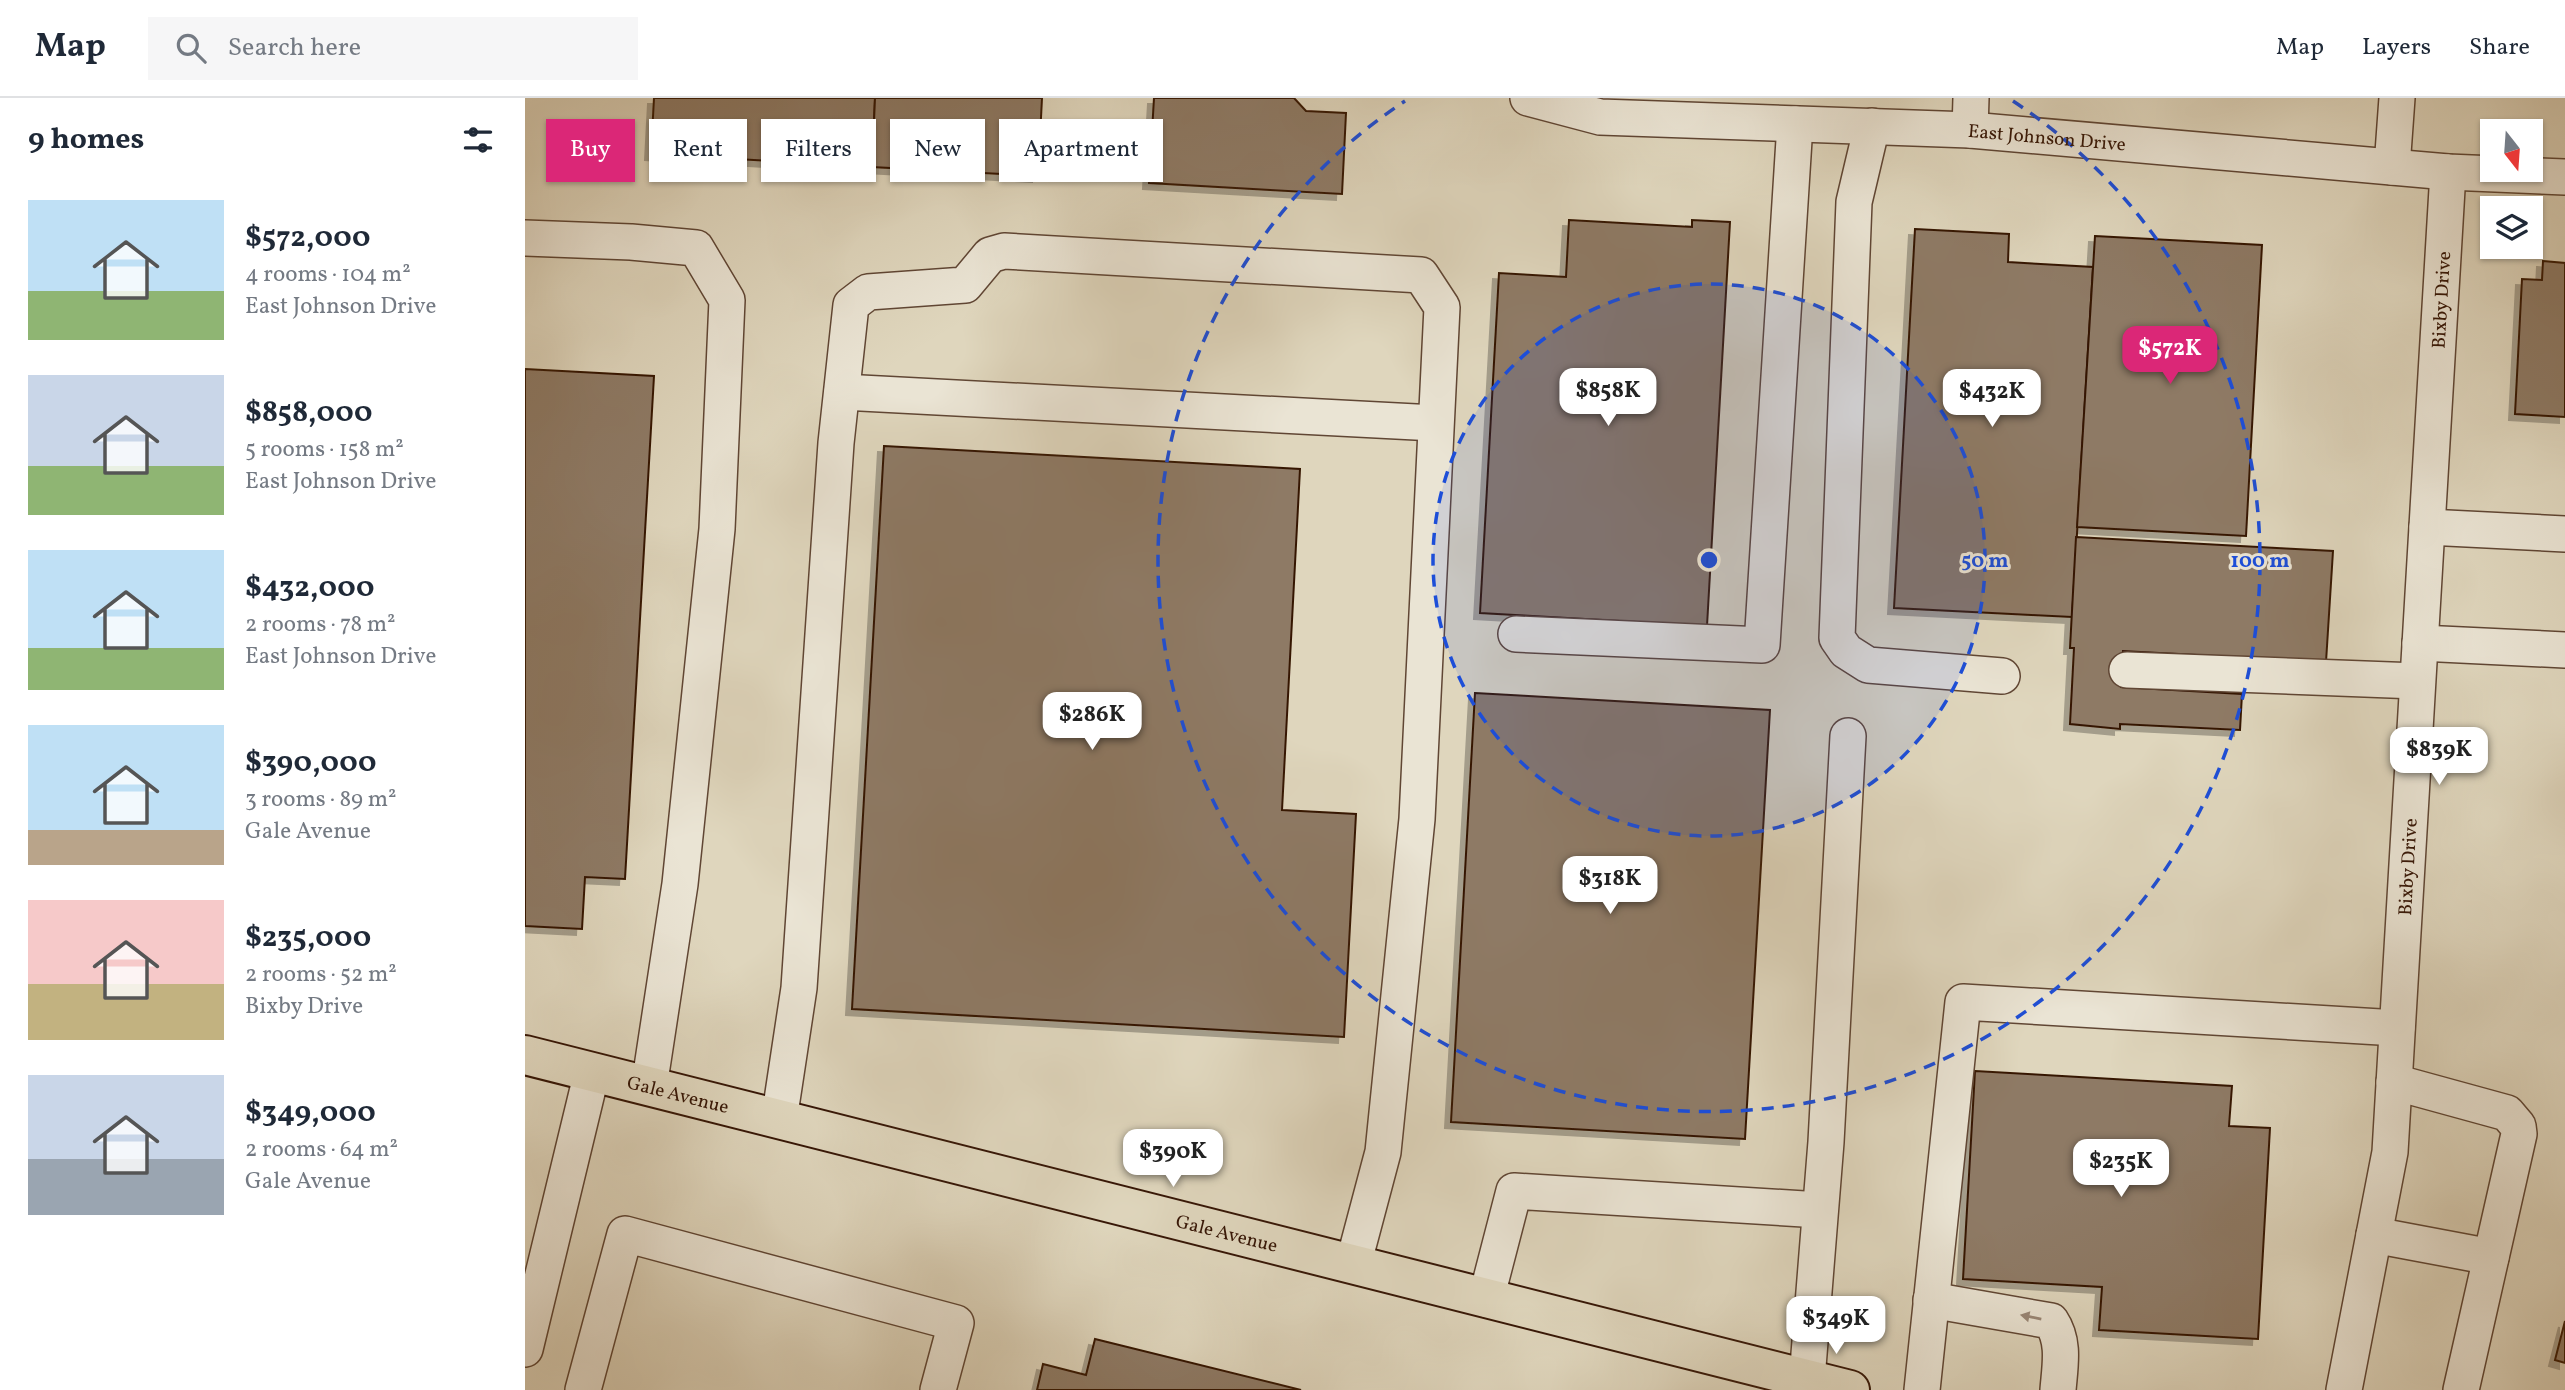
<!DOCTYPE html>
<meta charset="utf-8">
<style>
:root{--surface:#fff;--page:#f6f6f7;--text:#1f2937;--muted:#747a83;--line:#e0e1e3;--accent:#db2777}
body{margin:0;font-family:Vollkorn,serif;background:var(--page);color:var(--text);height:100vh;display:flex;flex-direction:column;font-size:26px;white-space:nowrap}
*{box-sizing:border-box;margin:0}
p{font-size:23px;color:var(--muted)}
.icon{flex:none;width:38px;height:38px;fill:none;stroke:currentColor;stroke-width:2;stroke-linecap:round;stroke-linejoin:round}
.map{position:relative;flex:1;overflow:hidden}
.panel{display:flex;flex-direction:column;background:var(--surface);width:525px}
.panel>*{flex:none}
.top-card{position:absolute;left:21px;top:21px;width:665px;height:63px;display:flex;gap:14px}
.needle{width:46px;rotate:163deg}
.fabs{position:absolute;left:1955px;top:21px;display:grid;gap:14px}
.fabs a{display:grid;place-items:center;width:63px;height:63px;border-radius:0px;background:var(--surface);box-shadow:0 2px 5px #0004;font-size:35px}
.price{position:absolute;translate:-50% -60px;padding:0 16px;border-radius:14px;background:#fff;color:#222;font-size:23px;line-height:46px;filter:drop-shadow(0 2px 4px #0008)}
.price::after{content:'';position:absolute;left:50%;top:42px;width:21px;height:16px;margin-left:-10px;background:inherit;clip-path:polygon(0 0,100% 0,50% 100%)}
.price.selected{background:var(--accent);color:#fff}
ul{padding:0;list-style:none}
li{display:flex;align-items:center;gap:21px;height:175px;padding:0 28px}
li span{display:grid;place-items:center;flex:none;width:196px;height:140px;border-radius:0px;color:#555}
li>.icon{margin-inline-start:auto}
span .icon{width:84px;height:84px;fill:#fffc;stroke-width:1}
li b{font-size:30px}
h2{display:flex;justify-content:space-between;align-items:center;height:84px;padding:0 28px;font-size:30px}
.chip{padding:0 24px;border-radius:0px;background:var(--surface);box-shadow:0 2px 5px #0004;font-size:24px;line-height:63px}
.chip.selected{background:var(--accent);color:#fff}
header{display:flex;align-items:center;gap:42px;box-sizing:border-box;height:98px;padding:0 35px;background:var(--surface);border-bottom:2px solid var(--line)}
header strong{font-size:33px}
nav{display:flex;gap:38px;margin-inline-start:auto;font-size:24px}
.search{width:490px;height:63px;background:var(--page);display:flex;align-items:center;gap:18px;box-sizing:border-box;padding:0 24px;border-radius:0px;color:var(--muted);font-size:26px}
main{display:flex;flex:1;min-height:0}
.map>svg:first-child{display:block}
.building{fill:#8e7a65;stroke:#361606;stroke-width:2;filter:url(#shadow)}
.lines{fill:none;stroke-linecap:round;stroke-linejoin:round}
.minor-casing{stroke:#604634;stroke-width:38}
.major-casing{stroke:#361606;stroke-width:42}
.minor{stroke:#eae4d4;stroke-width:35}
.major{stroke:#dfd6bd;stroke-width:38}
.oneway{fill:#998777}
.ring{fill:none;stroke:#1d4ed8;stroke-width:3.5;stroke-dasharray:12 9}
.labels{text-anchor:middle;stroke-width:6;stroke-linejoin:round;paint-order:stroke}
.street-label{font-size:19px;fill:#361606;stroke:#eae4d4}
.centre{fill:#1d4ed8;stroke:#eae4d4;stroke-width:3.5}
.ring-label{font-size:21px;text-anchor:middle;font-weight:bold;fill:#1d4ed8;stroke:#eae4d4;stroke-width:6;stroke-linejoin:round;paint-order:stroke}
</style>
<header>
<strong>Map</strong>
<div class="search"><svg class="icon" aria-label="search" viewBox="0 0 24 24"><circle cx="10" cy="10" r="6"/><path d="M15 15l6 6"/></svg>Search here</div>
<nav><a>Map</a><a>Layers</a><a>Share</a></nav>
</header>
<main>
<section class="panel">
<h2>9 homes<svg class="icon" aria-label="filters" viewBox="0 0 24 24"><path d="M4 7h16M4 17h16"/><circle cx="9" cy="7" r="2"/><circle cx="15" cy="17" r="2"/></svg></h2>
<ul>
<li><span style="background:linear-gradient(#bfe0f5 65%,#8fb573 0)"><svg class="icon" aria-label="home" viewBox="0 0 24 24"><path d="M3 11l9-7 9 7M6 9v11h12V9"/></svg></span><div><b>$572,000</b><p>4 rooms · 104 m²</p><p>East Johnson Drive</p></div></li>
<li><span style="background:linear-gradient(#c9d6e8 65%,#8fb573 0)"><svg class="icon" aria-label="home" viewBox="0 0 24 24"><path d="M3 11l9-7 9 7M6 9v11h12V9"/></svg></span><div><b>$858,000</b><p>5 rooms · 158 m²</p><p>East Johnson Drive</p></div></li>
<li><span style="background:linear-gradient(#bfe0f5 70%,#8fb573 0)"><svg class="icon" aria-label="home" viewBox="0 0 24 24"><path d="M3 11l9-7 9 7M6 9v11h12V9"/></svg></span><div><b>$432,000</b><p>2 rooms · 78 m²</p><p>East Johnson Drive</p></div></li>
<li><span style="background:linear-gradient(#bfe0f5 75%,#b9a48a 0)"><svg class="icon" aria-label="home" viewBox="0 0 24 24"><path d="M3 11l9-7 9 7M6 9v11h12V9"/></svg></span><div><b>$390,000</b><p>3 rooms · 89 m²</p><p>Gale Avenue</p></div></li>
<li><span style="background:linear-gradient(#f6c9c9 60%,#c2b280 0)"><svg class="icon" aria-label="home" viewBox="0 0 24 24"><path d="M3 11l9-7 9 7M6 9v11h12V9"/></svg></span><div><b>$235,000</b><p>2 rooms · 52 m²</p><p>Bixby Drive</p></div></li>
<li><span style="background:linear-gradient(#c9d6e8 60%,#9aa5b1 0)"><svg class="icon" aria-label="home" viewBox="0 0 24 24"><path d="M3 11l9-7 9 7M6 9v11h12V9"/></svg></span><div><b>$349,000</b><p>2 rooms · 64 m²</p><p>Gale Avenue</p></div></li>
</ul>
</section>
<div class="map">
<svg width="2040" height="1292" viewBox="0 0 2040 1292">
<defs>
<filter id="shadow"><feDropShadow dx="-6" dy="6" stdDeviation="0" flood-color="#0004"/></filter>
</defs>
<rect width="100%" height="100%" fill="#dfd6bd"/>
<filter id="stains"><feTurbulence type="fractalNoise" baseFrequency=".00286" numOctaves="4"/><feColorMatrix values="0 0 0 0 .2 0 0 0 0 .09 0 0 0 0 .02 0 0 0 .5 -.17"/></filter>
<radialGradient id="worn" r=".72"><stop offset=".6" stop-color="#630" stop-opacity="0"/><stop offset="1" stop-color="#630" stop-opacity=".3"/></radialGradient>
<!-- building -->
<g class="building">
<polygon points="129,0 350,0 347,69 126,56"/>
<polygon points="350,0 517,0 513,78 347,69"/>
<polygon points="629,0 769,0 781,13 821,15 817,96 624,85"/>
<polygon points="1044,122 1167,129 1167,122 1205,124 1182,528 955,515 974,175 1041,179"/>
<polygon points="1390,131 1484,136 1483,164 1568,169 1547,519 1369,510"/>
<polygon points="1570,138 1737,147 1721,438 1552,429"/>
<polygon points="2018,163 2040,165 2040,319 1990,316 1997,181 2017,182"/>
<polygon points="0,271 129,278 100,781 60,779 57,831 0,828"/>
<polygon points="359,348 775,371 757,712 831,716 819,939 327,911"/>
<polygon points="1551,439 1808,453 1801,564 1598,553 1596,589 1717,596 1715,632 1595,626 1595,631 1545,626 1549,550 1545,550"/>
<polygon points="950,595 1245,612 1220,1041 926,1024"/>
<polygon points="1450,973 1707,988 1704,1028 1745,1030 1733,1241 1574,1232 1577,1189 1438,1181"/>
<polygon points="2040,1223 2040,1265 2030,1262"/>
<polygon points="570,1241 776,1292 512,1292 518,1266 561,1277"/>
</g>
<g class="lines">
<!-- minor casing -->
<g class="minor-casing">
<g id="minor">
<path id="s1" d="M 1003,0 L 1075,19 L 1445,32 L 1923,74 L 2040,79"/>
<polyline points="1347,28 1329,104 1312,540 1321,553 1343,567 1477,578"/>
<polyline points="1445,32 1446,0"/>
<polyline points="1867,69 1872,0"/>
<polyline points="0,140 106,144 171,150 202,202 192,431 155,786 124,989"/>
<polyline points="317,294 910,325"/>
<polyline points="1902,429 2040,436"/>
<polyline points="991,536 1237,547 1270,26"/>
<polyline points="1895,545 2040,552"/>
<polyline points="1602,572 1892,583"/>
<polyline points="1869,984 1982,1015 1993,1028 1994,1036 1936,1292"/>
<polyline points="254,1022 274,890 311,345 326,207 343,194 440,187 465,157 479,153 896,177 917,209 892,721 858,1054 828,1167"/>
<polyline points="1849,1137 1966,1159"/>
<polyline points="961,1201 989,1093 1295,1112"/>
<path d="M 1406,1202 L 1526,1223 C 1540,1244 1535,1267 1533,1292"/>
<polyline points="0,1251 67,974"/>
<polyline points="1282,1281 1301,1044 1323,638"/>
<polyline points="58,1292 100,1136 431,1225 413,1292"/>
<polyline points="1397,1292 1438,904 1872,930"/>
<path id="s2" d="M 1819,1292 L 1865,1054 L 1923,74"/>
</g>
</g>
<!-- major casing -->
<g class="major-casing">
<g id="major">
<path id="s3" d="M 0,957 L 1325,1292"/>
</g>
</g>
<!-- minor -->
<use href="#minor" class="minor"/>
<!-- major -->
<use href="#major" class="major"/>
</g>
<!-- one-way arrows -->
<defs><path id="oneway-solid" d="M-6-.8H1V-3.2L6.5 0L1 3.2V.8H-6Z" transform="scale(1.75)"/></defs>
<use class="oneway" href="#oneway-solid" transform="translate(1506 1219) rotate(-169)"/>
<!-- distance rings -->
<circle cx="1184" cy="462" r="276" fill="#1d4ed8" fill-opacity=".12"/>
<g class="ring">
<circle cx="1184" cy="462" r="276"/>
<path d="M1488 3A551 551 0 1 1 880 3"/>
</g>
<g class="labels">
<!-- street labels -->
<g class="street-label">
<text dy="7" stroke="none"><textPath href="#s1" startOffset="522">East Johnson Drive</textPath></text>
<text dy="7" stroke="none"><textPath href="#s2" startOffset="1096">Bixby Drive</textPath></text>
<text dy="7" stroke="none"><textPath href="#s2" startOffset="528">Bixby Drive</textPath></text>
<text dy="7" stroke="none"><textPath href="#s3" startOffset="158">Gale Avenue</textPath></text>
<text dy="7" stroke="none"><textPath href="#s3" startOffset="724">Gale Avenue</textPath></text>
</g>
</g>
<circle cx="1184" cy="462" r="10" class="centre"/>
<g class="ring-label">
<text x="1460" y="469">50 m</text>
<text x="1735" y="469">100 m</text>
</g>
<rect width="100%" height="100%" filter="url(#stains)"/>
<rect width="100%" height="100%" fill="url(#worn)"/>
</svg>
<div class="fabs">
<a><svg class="needle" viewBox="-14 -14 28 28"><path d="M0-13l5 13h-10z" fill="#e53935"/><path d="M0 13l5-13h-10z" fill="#747a83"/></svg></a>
<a><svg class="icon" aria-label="layers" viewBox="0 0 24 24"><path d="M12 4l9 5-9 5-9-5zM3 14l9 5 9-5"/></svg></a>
</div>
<b class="price selected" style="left:1645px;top:288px">$572K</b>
<b class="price" style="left:1083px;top:330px">$858K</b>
<b class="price" style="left:1467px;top:331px">$432K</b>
<b class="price" style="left:567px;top:654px">$286K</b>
<b class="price" style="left:1914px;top:689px">$839K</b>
<b class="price" style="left:1085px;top:818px">$318K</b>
<b class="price" style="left:648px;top:1091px">$390K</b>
<b class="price" style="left:1596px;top:1101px">$235K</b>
<b class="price" style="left:1311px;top:1258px">$349K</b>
<div class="top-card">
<a class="chip selected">Buy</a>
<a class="chip">Rent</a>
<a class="chip">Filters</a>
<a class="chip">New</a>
<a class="chip">Apartment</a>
</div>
</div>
</main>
